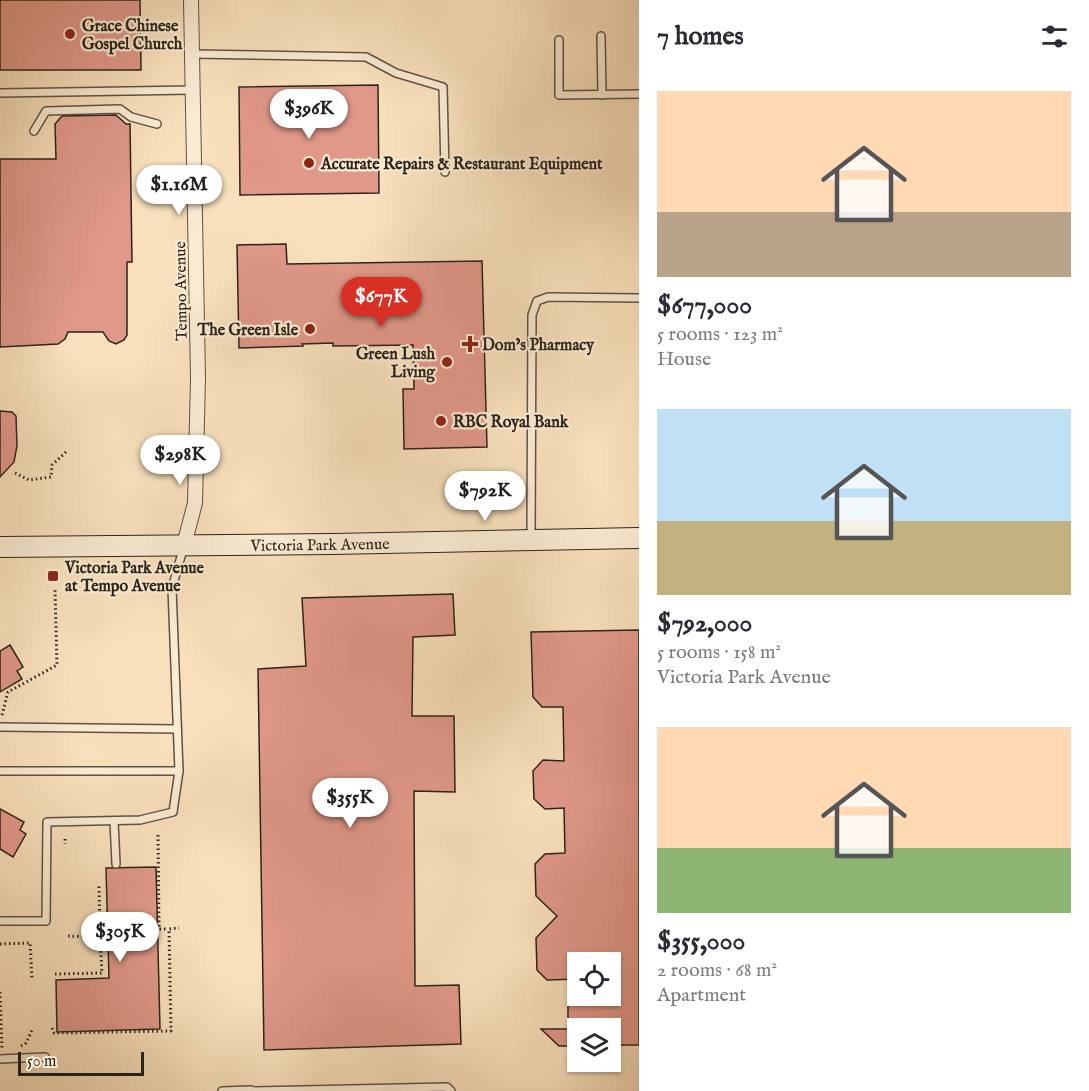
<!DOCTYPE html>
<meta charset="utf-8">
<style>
:root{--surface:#fff;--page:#f2f2f3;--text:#2b2b33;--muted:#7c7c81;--accent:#d93025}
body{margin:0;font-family:"IM FELL English",serif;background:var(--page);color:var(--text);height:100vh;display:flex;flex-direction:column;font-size:22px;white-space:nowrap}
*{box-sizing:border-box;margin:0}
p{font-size:20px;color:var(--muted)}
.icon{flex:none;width:33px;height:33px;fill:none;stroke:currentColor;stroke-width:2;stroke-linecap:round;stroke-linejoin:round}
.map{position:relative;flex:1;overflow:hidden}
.drawer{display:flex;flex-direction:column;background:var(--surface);width:450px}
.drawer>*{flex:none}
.controls{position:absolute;left:567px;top:952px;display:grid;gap:12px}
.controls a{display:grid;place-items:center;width:54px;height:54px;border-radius:0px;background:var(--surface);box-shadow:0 2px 4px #0004;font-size:30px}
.scale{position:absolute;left:18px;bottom:15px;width:126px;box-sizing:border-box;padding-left:6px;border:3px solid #2c2319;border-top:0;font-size:16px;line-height:21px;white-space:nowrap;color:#2c2319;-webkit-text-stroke:4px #faebd3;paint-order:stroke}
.price{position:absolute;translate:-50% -51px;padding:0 14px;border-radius:21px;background:#fff;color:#222;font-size:20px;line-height:39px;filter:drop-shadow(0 2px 3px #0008)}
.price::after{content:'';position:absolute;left:50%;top:36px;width:18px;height:14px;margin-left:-9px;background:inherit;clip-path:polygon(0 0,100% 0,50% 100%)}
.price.current{background:var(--accent);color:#fff}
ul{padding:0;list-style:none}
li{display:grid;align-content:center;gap:12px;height:318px;padding:0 18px}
li span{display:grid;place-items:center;height:186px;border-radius:0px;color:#555}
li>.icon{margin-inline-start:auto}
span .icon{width:108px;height:108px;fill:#fffc;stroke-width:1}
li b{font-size:26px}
h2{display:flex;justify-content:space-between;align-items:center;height:72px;padding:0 18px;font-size:26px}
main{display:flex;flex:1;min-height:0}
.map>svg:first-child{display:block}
.building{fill:#e09889;stroke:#2c2319;stroke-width:1.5}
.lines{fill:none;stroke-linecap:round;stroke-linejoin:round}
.lane-casing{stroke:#5f5242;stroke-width:10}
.street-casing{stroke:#5f5242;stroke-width:16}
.secondary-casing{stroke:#2c2319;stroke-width:22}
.path{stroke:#2c2319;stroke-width:3;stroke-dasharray:1.5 3;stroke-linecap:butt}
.lane{stroke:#faebd3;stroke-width:7}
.street{stroke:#faebd3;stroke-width:14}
.secondary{stroke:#faebd3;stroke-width:20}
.poi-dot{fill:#8f2418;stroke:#faebd3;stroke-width:2}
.labels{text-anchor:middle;stroke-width:4.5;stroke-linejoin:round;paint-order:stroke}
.poi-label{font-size:16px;font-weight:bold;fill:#2c2319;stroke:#faebd3;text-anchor:start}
.street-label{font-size:16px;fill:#2c2319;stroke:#faebd3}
</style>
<main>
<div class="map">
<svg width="639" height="1091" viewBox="0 0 639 1091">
<rect width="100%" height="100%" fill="#f8e0bc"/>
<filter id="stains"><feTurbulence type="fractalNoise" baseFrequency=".00333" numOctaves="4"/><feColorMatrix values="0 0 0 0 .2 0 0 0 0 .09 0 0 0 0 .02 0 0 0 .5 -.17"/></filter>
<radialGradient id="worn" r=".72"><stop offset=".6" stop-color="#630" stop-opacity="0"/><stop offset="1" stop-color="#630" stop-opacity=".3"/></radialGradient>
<!-- building -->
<g class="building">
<polygon points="0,0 140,0 141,70 0,70"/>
<polygon points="378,85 379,193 240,195 239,87"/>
<polygon points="116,115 126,124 130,124 132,262 127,262 127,335 124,340 116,344 109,341 103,332 68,332 65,339 58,344 0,347 0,159 56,159 55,124 62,116"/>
<polygon points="286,244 287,264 482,261 487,447 404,449 403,389 414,389 413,345 333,346 333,343 302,344 303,346 239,348 237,245"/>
<polygon points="0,411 12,412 16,416 17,446 14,462 0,477"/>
<polygon points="453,594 455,635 413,637 412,716 454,716 455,792 414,791 415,986 459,985 461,1044 264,1050 258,669 306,666 302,598"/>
<polygon points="639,630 639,1045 610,1045 610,1029 568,1029 568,996 610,996 610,963 578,963 578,979 547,980 537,970 536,938 557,916 536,896 535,864 545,854 565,853 564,808 545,809 534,799 533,771 543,760 564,761 563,707 542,707 533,697 531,632"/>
<polygon points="10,645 23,667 17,671 22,679 0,692 0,651"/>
<polygon points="0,809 24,822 20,830 26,834 13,857 0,849"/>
<polygon points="156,867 160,1029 57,1032 56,980 109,978 106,868"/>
<polygon points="541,1029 578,1029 578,1046 559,1046"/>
</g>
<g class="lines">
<!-- lane casing -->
<g class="lane-casing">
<g id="lane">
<polyline points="601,36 602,95"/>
<polyline points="559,40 559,95 639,94"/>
<polyline points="192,54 366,57 396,73 443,87 445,172"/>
<polyline points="0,93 192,90"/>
<polyline points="34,131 46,111 120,109 131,117 157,124"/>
<polyline points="531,537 532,315 537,301 548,297 639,298"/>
<polyline points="0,727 177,729"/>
<polyline points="0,771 179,771 172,588 184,546"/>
<polyline points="114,821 116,864"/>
<polyline points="0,921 46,921 47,822 140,820 173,812 179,771"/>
<polyline points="0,1059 45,1057"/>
<polyline points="222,1091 251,1090"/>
<polyline points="251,1091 447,1087 451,1091"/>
</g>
</g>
<!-- street casing -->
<g class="street-casing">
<polyline id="street" points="184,545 195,503 198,378 191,0"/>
</g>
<!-- secondary casing -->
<g class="secondary-casing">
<g id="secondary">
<path id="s1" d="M 0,547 L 333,544 L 639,538"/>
</g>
</g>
<!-- path -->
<g class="path">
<polyline points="15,473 29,480 51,477 52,465 66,452"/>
<polyline points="2,715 8,692 57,665 55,590"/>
<polyline points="158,835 159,929 168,929"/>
<polyline points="65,839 65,844"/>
<polyline points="68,936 100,937 99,885"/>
<polyline points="0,944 30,943 32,979"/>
<polyline points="55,974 102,973 100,937"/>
<polyline points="0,992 2,1049"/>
<polyline points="52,1028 54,1033 171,1031 169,929 179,928"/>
<polyline points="21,1046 26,1043 33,1028"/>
</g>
<!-- lane -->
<use href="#lane" class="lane"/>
<!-- street -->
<use href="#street" class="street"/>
<!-- secondary -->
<use href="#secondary" class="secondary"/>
</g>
<!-- markers -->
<g class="poi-dot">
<circle cx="70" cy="34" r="6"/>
<circle cx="309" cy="163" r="6"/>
<circle cx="310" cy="329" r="6"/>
<path d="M467 335h6v6h6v6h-6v6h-6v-6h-6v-6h6z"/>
<circle cx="447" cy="362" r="6"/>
<circle cx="441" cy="421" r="6"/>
<rect x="47" y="570" width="12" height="12" rx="3"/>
</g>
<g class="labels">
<!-- poi labels -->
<g class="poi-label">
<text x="82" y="31">Grace Chinese<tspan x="82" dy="18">Gospel Church</tspan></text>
<text x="321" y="169">Accurate Repairs &amp; Restaurant Equipment</text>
<text x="298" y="335" text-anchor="end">The Green Isle</text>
<text x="482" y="350">Dom’s Pharmacy</text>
<text x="435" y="359" text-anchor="end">Green Lush<tspan x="435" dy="18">Living</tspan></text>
<text x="453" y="427">RBC Royal Bank</text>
<text x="65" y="573">Victoria Park Avenue<tspan x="65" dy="18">at Tempo Avenue</tspan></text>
</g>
<!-- street labels -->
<g class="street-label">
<text transform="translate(180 291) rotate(-91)" y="6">Tempo Avenue</text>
<text dy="6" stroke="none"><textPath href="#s1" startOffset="320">Victoria Park Avenue</textPath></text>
</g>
</g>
<rect width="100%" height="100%" filter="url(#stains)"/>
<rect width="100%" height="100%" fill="url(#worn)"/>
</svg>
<div class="controls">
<a><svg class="icon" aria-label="locate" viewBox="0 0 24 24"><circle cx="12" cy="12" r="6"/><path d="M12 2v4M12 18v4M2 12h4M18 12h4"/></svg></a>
<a><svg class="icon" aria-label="layers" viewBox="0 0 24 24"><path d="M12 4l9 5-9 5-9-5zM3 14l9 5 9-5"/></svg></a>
</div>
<div class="scale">50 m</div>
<b class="price" style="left:309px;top:140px">$396K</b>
<b class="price" style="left:179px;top:216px">$1.16M</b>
<b class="price current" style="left:381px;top:328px">$677K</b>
<b class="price" style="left:180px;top:486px">$298K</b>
<b class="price" style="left:485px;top:522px">$792K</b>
<b class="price" style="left:350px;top:829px">$355K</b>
<b class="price" style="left:120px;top:963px">$305K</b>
</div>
<section class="drawer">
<h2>7 homes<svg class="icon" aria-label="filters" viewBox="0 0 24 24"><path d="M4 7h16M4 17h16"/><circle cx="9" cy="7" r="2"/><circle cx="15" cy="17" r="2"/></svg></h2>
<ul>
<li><span style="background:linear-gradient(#ffd9b3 65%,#b9a48a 0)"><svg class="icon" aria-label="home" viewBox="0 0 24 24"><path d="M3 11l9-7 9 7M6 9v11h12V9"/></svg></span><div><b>$677,000</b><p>5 rooms · 123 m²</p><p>House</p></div></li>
<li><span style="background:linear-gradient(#bfe0f5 60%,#c2b280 0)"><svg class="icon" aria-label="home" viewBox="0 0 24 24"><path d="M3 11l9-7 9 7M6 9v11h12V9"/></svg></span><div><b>$792,000</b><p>5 rooms · 158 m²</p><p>Victoria Park Avenue</p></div></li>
<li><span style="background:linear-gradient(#ffd9b3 65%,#8fb573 0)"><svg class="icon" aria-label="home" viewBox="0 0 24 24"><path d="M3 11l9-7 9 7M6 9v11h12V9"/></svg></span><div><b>$355,000</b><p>2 rooms · 68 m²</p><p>Apartment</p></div></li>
</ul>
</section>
</main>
